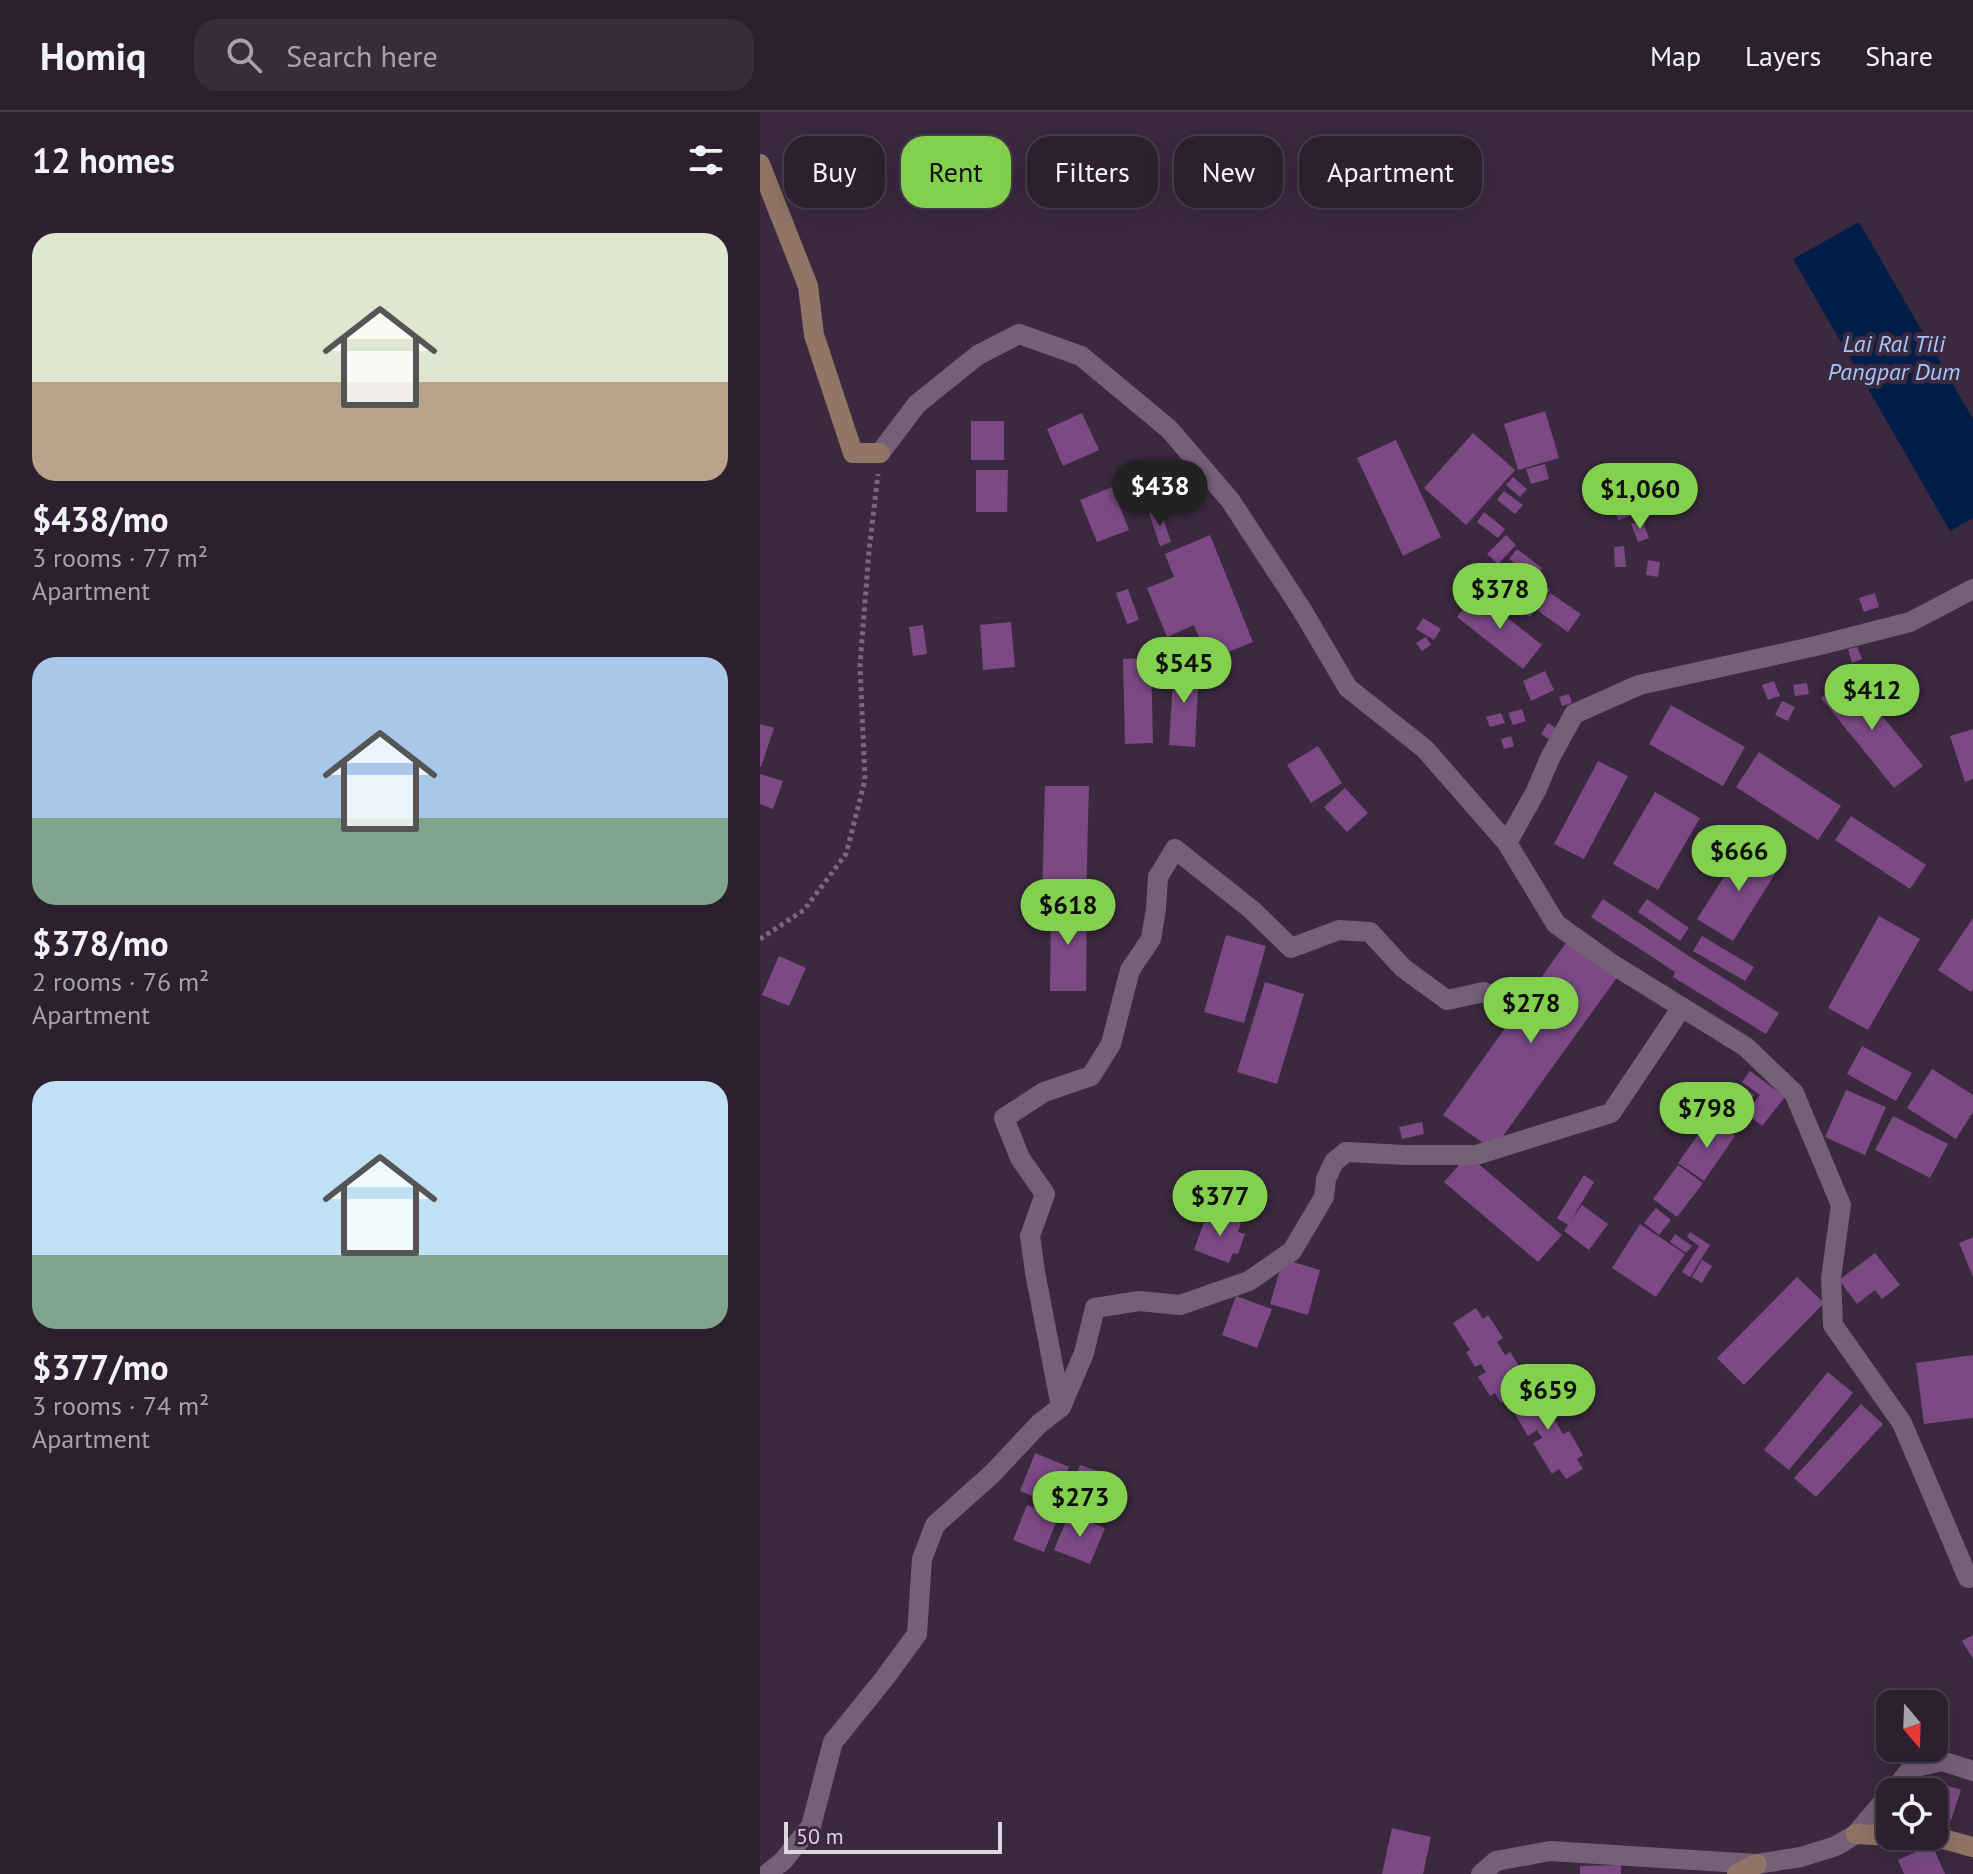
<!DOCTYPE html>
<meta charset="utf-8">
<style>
:root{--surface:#2c1f2f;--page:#382c3b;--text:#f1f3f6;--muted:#a6a2aa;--line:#483d4b;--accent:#83d04e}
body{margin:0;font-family:"PT Sans",sans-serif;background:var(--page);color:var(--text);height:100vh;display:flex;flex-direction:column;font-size:30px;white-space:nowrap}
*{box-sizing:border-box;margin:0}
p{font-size:26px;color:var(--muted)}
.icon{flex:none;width:44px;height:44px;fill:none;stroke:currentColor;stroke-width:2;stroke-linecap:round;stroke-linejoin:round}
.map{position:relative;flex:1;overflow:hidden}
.drawer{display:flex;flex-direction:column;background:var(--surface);width:760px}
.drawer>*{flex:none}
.guide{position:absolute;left:24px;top:24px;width:760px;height:72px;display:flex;gap:16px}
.needle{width:52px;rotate:161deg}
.tools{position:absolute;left:1116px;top:1578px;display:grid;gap:16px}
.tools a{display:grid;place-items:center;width:72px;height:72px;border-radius:16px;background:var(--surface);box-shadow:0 8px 32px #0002,0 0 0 2px var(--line);font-size:40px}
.scale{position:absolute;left:24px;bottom:20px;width:218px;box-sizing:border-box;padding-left:8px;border:4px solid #dfd3e1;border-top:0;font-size:22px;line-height:28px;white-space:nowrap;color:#dfd3e1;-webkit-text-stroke:6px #3b293f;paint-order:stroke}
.price{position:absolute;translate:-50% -68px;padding:0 18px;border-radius:28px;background:var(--accent);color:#111;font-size:26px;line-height:52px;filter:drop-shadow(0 2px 4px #0008)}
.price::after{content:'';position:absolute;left:50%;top:48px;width:24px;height:18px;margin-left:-12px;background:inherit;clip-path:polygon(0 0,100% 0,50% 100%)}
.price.on{background:#222;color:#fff}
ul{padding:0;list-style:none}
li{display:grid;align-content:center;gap:16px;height:424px;padding:0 32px}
li span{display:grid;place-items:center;height:248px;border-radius:24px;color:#555}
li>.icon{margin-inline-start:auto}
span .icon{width:144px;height:144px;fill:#fffc;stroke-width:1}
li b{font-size:34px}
h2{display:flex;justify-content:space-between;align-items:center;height:96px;padding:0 32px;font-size:34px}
.pill{padding:0 28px;border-radius:24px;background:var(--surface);box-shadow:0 8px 32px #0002,0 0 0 2px var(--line);font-size:28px;line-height:72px}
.pill.on{background:var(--accent);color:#111}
header{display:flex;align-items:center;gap:48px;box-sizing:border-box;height:112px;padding:0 40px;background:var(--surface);border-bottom:2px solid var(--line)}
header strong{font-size:38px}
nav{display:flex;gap:44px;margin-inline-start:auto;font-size:28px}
.search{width:560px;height:72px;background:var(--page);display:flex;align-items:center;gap:20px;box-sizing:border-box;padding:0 28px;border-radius:24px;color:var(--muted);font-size:30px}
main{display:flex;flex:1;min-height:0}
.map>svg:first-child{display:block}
.water{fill:#011e49}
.building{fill:#7c4985}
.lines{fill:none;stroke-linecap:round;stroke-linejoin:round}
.path{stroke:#78687b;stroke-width:5;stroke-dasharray:4 4;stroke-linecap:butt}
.street{stroke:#756078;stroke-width:20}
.secondary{stroke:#917566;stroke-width:20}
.labels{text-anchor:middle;stroke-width:8;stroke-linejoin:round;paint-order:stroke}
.water-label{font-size:24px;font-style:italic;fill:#a3c7fc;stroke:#3b293f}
</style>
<header>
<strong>Homiq</strong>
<div class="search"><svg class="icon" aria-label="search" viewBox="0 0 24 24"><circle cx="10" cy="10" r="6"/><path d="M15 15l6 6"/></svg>Search here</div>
<nav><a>Map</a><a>Layers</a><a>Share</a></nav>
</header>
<main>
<section class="drawer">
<h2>12 homes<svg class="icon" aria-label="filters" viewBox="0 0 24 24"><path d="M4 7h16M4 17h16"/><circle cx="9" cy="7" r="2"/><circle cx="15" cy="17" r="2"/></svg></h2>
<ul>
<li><span style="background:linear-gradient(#dfe7d0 60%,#b9a48a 0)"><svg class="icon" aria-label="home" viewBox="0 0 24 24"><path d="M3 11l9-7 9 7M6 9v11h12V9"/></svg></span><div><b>$438/mo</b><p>3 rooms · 77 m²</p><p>Apartment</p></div></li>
<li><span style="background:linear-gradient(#a9c7e8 65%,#7fa58c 0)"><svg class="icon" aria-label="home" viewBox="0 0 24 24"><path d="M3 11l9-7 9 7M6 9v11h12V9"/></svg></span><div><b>$378/mo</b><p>2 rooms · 76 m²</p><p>Apartment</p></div></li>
<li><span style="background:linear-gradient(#bfe0f5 70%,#7fa58c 0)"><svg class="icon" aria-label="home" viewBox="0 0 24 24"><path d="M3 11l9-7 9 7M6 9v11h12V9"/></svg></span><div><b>$377/mo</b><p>3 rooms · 74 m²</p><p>Apartment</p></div></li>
</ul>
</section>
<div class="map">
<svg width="1213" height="1762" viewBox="0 0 1213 1762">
<rect width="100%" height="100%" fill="#3b293f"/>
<!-- water -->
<polygon class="water" points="1099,110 1213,307 1213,406 1190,419 1033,147"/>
<!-- building -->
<g class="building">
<polygon points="785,299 799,346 758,358 744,312"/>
<polygon points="322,301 339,338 303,354 287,317"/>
<rect x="211" y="309" width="33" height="39"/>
<polygon points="713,321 755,358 706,413 664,376"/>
<polygon points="636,328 681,425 643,444 597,346"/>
<polygon points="785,352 789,367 771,372 766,357"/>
<polygon points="854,354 860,376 847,380 841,358"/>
<polygon points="216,358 248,358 247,400 216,400"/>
<polygon points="753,365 767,377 760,385 746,373"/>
<polygon points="352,375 369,418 337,430 320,388"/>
<polygon points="839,377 844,391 834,393 830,380"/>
<polygon points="744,379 763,393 755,402 737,388"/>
<polygon points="864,387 870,404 858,408 852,391"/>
<polygon points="400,397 411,430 400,434 389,401"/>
<polygon points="724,400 745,417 738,426 717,410"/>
<polygon points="882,408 889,426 878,430 871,412"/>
<polygon points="450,423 493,530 448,548 434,513 407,525 387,476 414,465 405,442"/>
<polygon points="746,423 756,433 738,452 727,442"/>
<polygon points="864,434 866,455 855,455 854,435"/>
<polygon points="757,437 782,456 775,466 749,447"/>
<polygon points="888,448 900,450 898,465 886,463"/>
<polygon points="756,454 790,478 770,505 736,480"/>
<polygon points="368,477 379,508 367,512 356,481"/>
<polygon points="716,481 782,533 763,557 697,505"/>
<polygon points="790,481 821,502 808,520 778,499"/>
<polygon points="1115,481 1119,495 1104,500 1099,486"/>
<polygon points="663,506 681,517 674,528 656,517"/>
<polygon points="251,510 255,555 223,558 220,513"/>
<polygon points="163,513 167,542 153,544 149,515"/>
<polygon points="666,525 671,533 662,539 656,531"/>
<polygon points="1097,535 1102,547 1092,551 1088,537"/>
<polygon points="391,546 393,631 365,632 363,547"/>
<polygon points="414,551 439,552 435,635 409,633"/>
<polygon points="785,559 794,578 771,589 763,569"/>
<polygon points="1089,563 1163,654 1134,676 1061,586"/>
<polygon points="1014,569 1020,584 1008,588 1002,573"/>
<polygon points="1047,571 1049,582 1035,584 1033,573"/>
<polygon points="809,582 812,591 802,594 799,585"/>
<polygon points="1022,589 1035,595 1028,609 1015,603"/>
<polygon points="911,593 985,635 963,674 889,632"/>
<polygon points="762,597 766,609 753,613 748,601"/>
<polygon points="741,601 745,611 730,615 726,605"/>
<polygon points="788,611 797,617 790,628 781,622"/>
<polygon points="0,612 14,616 1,655 0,655"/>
<polygon points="1213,617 1213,667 1205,670 1190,624"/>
<polygon points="751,624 754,634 744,637 741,627"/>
<polygon points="558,634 582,671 551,691 527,653"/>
<polygon points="999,640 1081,694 1058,728 976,675"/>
<polygon points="838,649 868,664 824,747 794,732"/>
<polygon points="0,662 23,669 13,697 0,692"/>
<polygon points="285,674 329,674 326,787 282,786"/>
<polygon points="585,676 608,701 587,720 564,695"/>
<polygon points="895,680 940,706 898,778 853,752"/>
<polygon points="1091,704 1166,753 1150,777 1075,728"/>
<polygon points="985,732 1020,754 973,829 937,807"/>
<polygon points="843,787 935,848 1019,901 1006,922 913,865 915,860 831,805"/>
<polygon points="887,787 929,816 920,829 878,800"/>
<polygon points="291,791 327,791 326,879 290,879"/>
<polygon points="1119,804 1160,827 1108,918 1068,896"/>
<polygon points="1213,806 1213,876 1211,880 1178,858"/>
<polygon points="466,823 506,834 484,911 444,900"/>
<polygon points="942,824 994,855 985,869 933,839"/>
<polygon points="808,828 858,864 733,1038 683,1003"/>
<polygon points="19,844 46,856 29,894 2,883"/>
<polygon points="505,870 544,882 517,972 477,960"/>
<polygon points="1102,934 1152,961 1136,989 1087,962"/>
<polygon points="1172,957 1213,983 1213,1000 1196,1027 1147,996"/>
<polygon points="990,959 1025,985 1002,1014 986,1001 1000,983 982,970"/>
<polygon points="977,971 994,983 970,1016 953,1004"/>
<polygon points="1086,978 1126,995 1105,1043 1065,1025"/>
<polygon points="1133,1004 1188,1032 1170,1066 1115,1038"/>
<polygon points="950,1006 975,1024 944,1069 918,1051"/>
<polygon points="662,1010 664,1022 642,1027 639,1015"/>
<polygon points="708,1043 802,1123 778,1150 684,1070"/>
<polygon points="918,1053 943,1071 917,1105 893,1087"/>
<polygon points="824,1063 834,1070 810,1110 822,1093 848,1112 829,1138 804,1119 808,1113 797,1106"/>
<polygon points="896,1096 911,1108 899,1123 884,1111"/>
<polygon points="448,1099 481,1111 478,1120 485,1122 478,1142 473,1141 469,1151 434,1138"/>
<polygon points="880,1112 925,1142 896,1185 852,1156"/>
<polygon points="930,1120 950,1133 930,1165 922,1160 939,1134 927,1125"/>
<polygon points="915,1122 932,1134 926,1141 910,1130"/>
<polygon points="1213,1125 1213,1165 1199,1131"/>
<polygon points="1115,1141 1140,1173 1122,1187 1115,1178 1097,1192 1079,1168"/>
<polygon points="523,1147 560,1158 548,1203 510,1192"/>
<polygon points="942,1148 952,1154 942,1171 932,1165"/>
<polygon points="1037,1165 1064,1191 984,1273 957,1246"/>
<polygon points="476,1184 512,1197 497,1236 462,1223"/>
<polygon points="716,1196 723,1207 728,1203 743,1226 737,1230 745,1243 750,1240 765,1263 758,1267 764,1277 741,1291 735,1281 730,1284 718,1265 726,1260 721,1252 715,1255 706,1240 710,1238 693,1211"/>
<polygon points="1213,1243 1213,1306 1164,1312 1156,1251"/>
<polygon points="1068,1260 1093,1281 1029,1358 1004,1338"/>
<polygon points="780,1273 799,1304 794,1307 803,1322 809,1319 823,1343 817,1347 823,1357 806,1367 799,1357 792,1362 773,1331 782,1326 777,1318 768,1324 749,1292"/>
<polygon points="1101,1292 1123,1312 1056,1385 1034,1366"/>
<polygon points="275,1341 309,1355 293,1392 260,1379"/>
<polygon points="320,1353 355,1365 341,1401 307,1388"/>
<polygon points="267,1393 298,1406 284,1440 253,1428"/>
<polygon points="309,1402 345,1416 330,1452 294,1438"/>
<polygon points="1213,1523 1213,1547 1202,1529"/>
<polygon points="1152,1662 1201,1678 1191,1708 1174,1702 1174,1680 1146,1680"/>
<polygon points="632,1716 671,1725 663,1762 622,1762"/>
<polygon points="1172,1733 1185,1762 1144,1762 1138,1748"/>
<polygon points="861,1753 861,1762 820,1762 820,1754"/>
</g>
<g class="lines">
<!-- path -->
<polyline class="path" points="0,827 44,798 86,742 105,668 100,553 109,439 118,362"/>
<!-- street -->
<g class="street">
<polyline points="120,341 157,292 218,243 259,222 321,244 409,317 470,388 542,498 588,576 665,637 747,731"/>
<polyline points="301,1295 275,1160 270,1124 285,1082 260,1046 244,1006 284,980 331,964 351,932 370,858 391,827 396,797 398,765 415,737 492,798 531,836 579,818 610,820 643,856 687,888 724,880"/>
<polyline points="1208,1466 1142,1311 1073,1213 1071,1166 1081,1093 1034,981 986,935 852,852 796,812 747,731 776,679 790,646 814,602 879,573 1056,534 1150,510 1213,477"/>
<polyline points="1132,1680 1152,1656 1182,1649 1213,1659"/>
<polyline points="7,1762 23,1749 51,1714 73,1630 124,1567 157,1522 162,1447 175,1413 233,1361 279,1312 301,1295 324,1241 335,1196 379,1189 420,1193 489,1169 532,1139 564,1085 566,1067 574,1050 586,1040 646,1043 716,1043 851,1001 922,895"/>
<polyline points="721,1762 736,1749 790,1739 997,1752 1041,1745 1076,1734 1096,1722 1130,1682"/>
</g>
<!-- secondary -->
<g class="secondary">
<polyline points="0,52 48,174 54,223 93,341 120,341"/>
<polyline points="1096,1722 1130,1724"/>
<polyline points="1144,1724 1176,1725 1213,1735"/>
<polyline points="977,1762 997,1752"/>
</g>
</g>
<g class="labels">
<!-- water labels -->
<g class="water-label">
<text x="1134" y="240">Lai Ral Tili<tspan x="1134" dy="28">Pangpar Dum</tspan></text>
</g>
</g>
</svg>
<div class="tools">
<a><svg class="needle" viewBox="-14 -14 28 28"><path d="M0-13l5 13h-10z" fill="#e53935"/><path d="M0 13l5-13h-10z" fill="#a6a2aa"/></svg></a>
<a><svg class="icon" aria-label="locate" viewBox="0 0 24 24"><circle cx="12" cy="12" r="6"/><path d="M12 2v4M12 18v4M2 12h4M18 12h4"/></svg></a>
</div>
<div class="scale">50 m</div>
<b class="price on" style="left:400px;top:416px">$438</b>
<b class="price" style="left:880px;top:419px">$1,060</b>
<b class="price" style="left:740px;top:519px">$378</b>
<b class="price" style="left:424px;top:593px">$545</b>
<b class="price" style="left:1112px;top:620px">$412</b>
<b class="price" style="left:979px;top:781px">$666</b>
<b class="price" style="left:308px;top:835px">$618</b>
<b class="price" style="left:771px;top:933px">$278</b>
<b class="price" style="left:947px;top:1038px">$798</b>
<b class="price" style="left:460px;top:1126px">$377</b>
<b class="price" style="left:788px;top:1320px">$659</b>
<b class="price" style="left:320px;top:1427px">$273</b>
<div class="guide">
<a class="pill">Buy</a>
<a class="pill on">Rent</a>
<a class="pill">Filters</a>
<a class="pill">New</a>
<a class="pill">Apartment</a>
</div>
</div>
</main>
